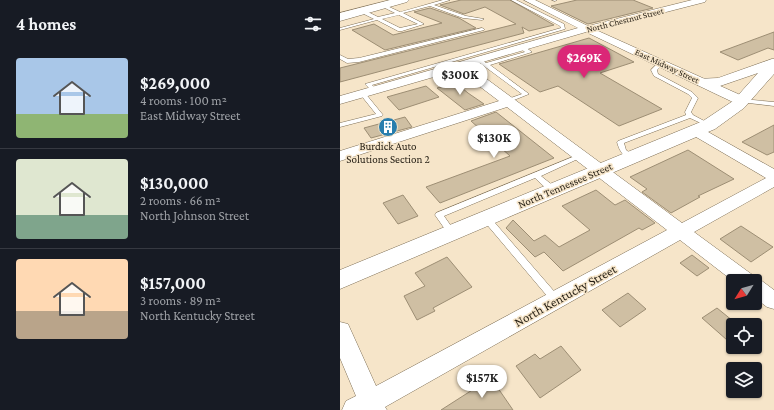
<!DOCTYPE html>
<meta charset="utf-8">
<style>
:root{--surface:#171b24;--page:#242831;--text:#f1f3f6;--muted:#9ea1a6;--line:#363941;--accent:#db2777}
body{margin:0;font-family:"Crimson Pro",serif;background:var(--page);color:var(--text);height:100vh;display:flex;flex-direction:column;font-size:15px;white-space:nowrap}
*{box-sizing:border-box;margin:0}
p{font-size:13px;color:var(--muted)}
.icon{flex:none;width:22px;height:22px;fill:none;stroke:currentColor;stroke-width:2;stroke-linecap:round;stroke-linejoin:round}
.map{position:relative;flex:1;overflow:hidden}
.details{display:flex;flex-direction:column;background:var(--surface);width:340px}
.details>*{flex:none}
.needle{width:26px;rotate:233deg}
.controls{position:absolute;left:386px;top:274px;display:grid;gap:8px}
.controls a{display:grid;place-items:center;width:36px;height:36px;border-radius:4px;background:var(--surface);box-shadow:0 1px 3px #0004;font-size:20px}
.price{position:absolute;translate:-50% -34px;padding:0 9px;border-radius:14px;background:#fff;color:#222;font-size:13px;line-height:26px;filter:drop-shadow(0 1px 2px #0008)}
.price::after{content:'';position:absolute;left:50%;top:24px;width:12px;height:9px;margin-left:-6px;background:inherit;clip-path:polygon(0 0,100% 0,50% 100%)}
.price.selected{background:var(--accent);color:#fff}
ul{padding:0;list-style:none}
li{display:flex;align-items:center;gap:12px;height:100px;padding:0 16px}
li+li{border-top:1px solid var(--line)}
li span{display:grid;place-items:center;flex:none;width:112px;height:80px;border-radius:4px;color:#555}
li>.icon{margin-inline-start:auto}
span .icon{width:48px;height:48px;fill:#fffc;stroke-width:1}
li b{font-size:17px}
h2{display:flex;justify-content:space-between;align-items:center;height:48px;padding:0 16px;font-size:17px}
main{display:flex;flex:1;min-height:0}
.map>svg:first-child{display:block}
.building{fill:#cfbfa3;stroke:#9d8e74}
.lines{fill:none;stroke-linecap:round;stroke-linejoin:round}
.service-casing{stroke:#7e6f56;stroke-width:1}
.minor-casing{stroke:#7e6f56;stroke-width:1}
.tertiary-casing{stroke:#7e6f56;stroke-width:1}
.primary-casing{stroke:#7e6f56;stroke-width:1}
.service{fill:#fff;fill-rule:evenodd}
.minor{fill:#fff;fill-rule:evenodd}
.tertiary{fill:#fff;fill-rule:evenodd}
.primary{fill:#fff;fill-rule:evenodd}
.labels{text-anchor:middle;stroke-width:3;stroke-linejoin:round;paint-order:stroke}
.far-street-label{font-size:9px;fill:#231d13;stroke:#f6e5c9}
.poi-label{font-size:11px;fill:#231d13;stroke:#f6e5c9}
.street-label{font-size:11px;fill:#231d13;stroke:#f6e5c9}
.near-street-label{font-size:13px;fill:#231d13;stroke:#f6e5c9}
</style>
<main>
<section class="details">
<h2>4 homes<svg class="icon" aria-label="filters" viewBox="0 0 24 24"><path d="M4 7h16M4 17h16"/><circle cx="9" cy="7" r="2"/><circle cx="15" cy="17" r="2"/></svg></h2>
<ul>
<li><span style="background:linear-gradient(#a9c7e8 70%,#8fb573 0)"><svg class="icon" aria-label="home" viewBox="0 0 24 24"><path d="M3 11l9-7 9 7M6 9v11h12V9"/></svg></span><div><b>$269,000</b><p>4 rooms · 100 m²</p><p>East Midway Street</p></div></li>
<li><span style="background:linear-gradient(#dfe7d0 70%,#7fa58c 0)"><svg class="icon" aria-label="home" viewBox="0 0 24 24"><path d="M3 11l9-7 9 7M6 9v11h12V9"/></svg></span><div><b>$130,000</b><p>2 rooms · 66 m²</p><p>North Johnson Street</p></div></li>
<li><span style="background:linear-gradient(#ffd9b3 65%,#b9a48a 0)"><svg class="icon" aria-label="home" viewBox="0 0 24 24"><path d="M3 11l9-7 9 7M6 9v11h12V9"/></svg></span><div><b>$157,000</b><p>3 rooms · 89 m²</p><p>North Kentucky Street</p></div></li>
</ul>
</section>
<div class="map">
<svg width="434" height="410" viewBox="0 0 434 410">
<rect width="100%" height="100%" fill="#f6e5c9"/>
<!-- building -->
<g class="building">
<polygon points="121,0 170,0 214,25 189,31 182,27 184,33 0,82 0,68 176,24 145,7 124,14 100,5"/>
<polygon points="237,0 293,0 313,8 248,24 211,6"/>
<polygon points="90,8 119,18 136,28 45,50 12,30 34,24 53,35 102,23 74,12"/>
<polygon points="434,32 434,50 428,48 398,60 380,52"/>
<polygon points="249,38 294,62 260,73 322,109 279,126 218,86 200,92 159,64"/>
<polygon points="116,83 128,93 144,104 125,110 97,88"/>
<polygon points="86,86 99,97 59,110 47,97"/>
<polygon points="156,112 214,158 100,203 86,187 170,156 131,121"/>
<polygon points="65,117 72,127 31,138 24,128"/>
<polygon points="434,125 434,152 427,155 402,142"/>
<polygon points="348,150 394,179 358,196 360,197 331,213 302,192 307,189 290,177"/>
<polygon points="256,190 275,205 285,200 315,223 302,230 299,228 223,271 204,252 195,257 166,228 173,220 194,241 205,235 219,247 250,230 222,206"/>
<polygon points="63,195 78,216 58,224 43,203"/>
<polygon points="401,226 433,247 411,262 380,239"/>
<polygon points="352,255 369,268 357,276 340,263"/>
<polygon points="107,257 132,287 93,308 95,311 77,320 64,296 85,286 75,273"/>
<polygon points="288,293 306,309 280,327 262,310"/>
<polygon points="377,308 393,321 393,335 387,340 362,318"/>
<polygon points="221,346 241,370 200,398 176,366 195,354 200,359"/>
<polygon points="151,378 173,410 101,410"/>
</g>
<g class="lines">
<!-- service casing -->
<g class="service-casing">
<g id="service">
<path d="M 103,0 L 110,0 L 94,5 L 126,16 L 144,19 L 142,20 L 123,18 L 90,6 L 63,13 L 84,24 L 62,31 L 58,31 L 37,20 L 0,30 L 0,28 L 34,19 L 20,12 L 20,10 L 24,10 L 38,17 L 55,13 L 41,6 L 41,4 L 43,4 L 60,12 ZM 59,15 L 78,24 L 60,28 L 42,19 Z"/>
<polygon points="171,0 176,0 224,24 225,29 32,85 37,90 36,91 32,91 25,84 221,28 220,26"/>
<polygon points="212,0 217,0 215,1"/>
<polygon points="142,28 144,29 144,30 19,62 7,63 0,59 0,55 8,59 19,58"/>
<polygon points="181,47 185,47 192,52 150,65 189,94 169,102 165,102 165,100 182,94 136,60 141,59 146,63 185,52 181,49"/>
<path d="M 319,62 L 324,63 L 317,70 L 318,74 L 352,92 L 358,98 L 351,112 L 353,115 L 372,125 L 369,127 L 367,126 L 350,118 L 284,143 L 286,150 L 296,157 L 295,159 C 284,160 279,150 277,142 L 278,141 L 346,115 L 345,112 L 352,98 L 348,94 L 314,76 L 311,70 Z"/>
<polygon points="23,92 25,93 43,115 42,116 0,127 0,123 36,114 20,94"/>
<polygon points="402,99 434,102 434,106 400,102 399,101"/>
<polygon points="240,154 244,156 242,157 201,176 216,188 217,190 216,192 210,192 195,178 104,216 116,233 115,235 109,235 95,215 96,213"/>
<polygon points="146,215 149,216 219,297 221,300 219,303 216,304 213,303 143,220 142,218 143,216"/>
</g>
</g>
<!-- minor casing -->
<g class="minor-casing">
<polygon id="minor" points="184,0 195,0 248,26 352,0 366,0 365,2 256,30 407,98 408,101 407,104 397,104 246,32 129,66 342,223 426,178 351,134 349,131 351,128 356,127 361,128 434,169 434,187 354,232 414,276 416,280 422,281 434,290 434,309 427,307 415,298 415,281 393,281 340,240 45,407 47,410 2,410 6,401 16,396 0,358 0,322 8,324 36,386 327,230 167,107 0,161 0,151 159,101 118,70 0,104 0,96 238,28"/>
</g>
<!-- tertiary casing -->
<g class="tertiary-casing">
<polygon id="tertiary" points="432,59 434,59 434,74 404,108 375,129 0,289 0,270 363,121 393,101 418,73 380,86 357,85 355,82 357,79 378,78"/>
</g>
<!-- primary casing -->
<g class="primary-casing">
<polygon id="primary" points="50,0 69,0 67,2 0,21 0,13"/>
</g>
<!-- service -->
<use href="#service" class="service"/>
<!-- minor -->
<use href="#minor" class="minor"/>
<!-- tertiary -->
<use href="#tertiary" class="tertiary"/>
<!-- primary -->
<use href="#primary" class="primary"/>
</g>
<!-- icons -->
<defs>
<g id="building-disc" transform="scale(1)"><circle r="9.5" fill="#287eae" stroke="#f6e5c9"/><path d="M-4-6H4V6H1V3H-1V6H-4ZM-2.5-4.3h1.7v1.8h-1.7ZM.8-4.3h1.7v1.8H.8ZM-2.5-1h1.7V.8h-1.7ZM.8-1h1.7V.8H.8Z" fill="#fff"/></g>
</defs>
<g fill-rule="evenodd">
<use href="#building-disc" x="48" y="127"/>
</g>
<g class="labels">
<!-- far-street labels -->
<g class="far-street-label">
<text transform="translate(285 20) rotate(-14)" y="3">North Chestnut Street</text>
<text transform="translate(327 66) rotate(25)" y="3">East Midway Street</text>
</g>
<!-- poi labels -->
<g class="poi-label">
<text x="48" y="150">Burdick Auto<tspan x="48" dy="13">Solutions Section 2</tspan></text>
</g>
<!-- street labels -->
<g class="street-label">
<text transform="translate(225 185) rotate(-23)" y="4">North Tennessee Street</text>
</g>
<!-- near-street labels -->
<g class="near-street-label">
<text transform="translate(225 295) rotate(-29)" y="5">North Kentucky Street</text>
</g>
</g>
</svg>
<div class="controls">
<a><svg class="needle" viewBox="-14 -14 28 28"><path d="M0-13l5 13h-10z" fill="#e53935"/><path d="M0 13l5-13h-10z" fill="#9ea1a6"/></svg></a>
<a><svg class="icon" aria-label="locate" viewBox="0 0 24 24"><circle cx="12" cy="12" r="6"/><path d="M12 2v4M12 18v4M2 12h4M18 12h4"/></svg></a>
<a><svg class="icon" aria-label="layers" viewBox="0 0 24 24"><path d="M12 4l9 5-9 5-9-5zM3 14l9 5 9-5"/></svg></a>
</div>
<b class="price selected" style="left:244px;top:79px">$269K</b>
<b class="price" style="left:120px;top:96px">$300K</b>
<b class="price" style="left:154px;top:159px">$130K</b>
<b class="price" style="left:142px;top:399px">$157K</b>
</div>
</main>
